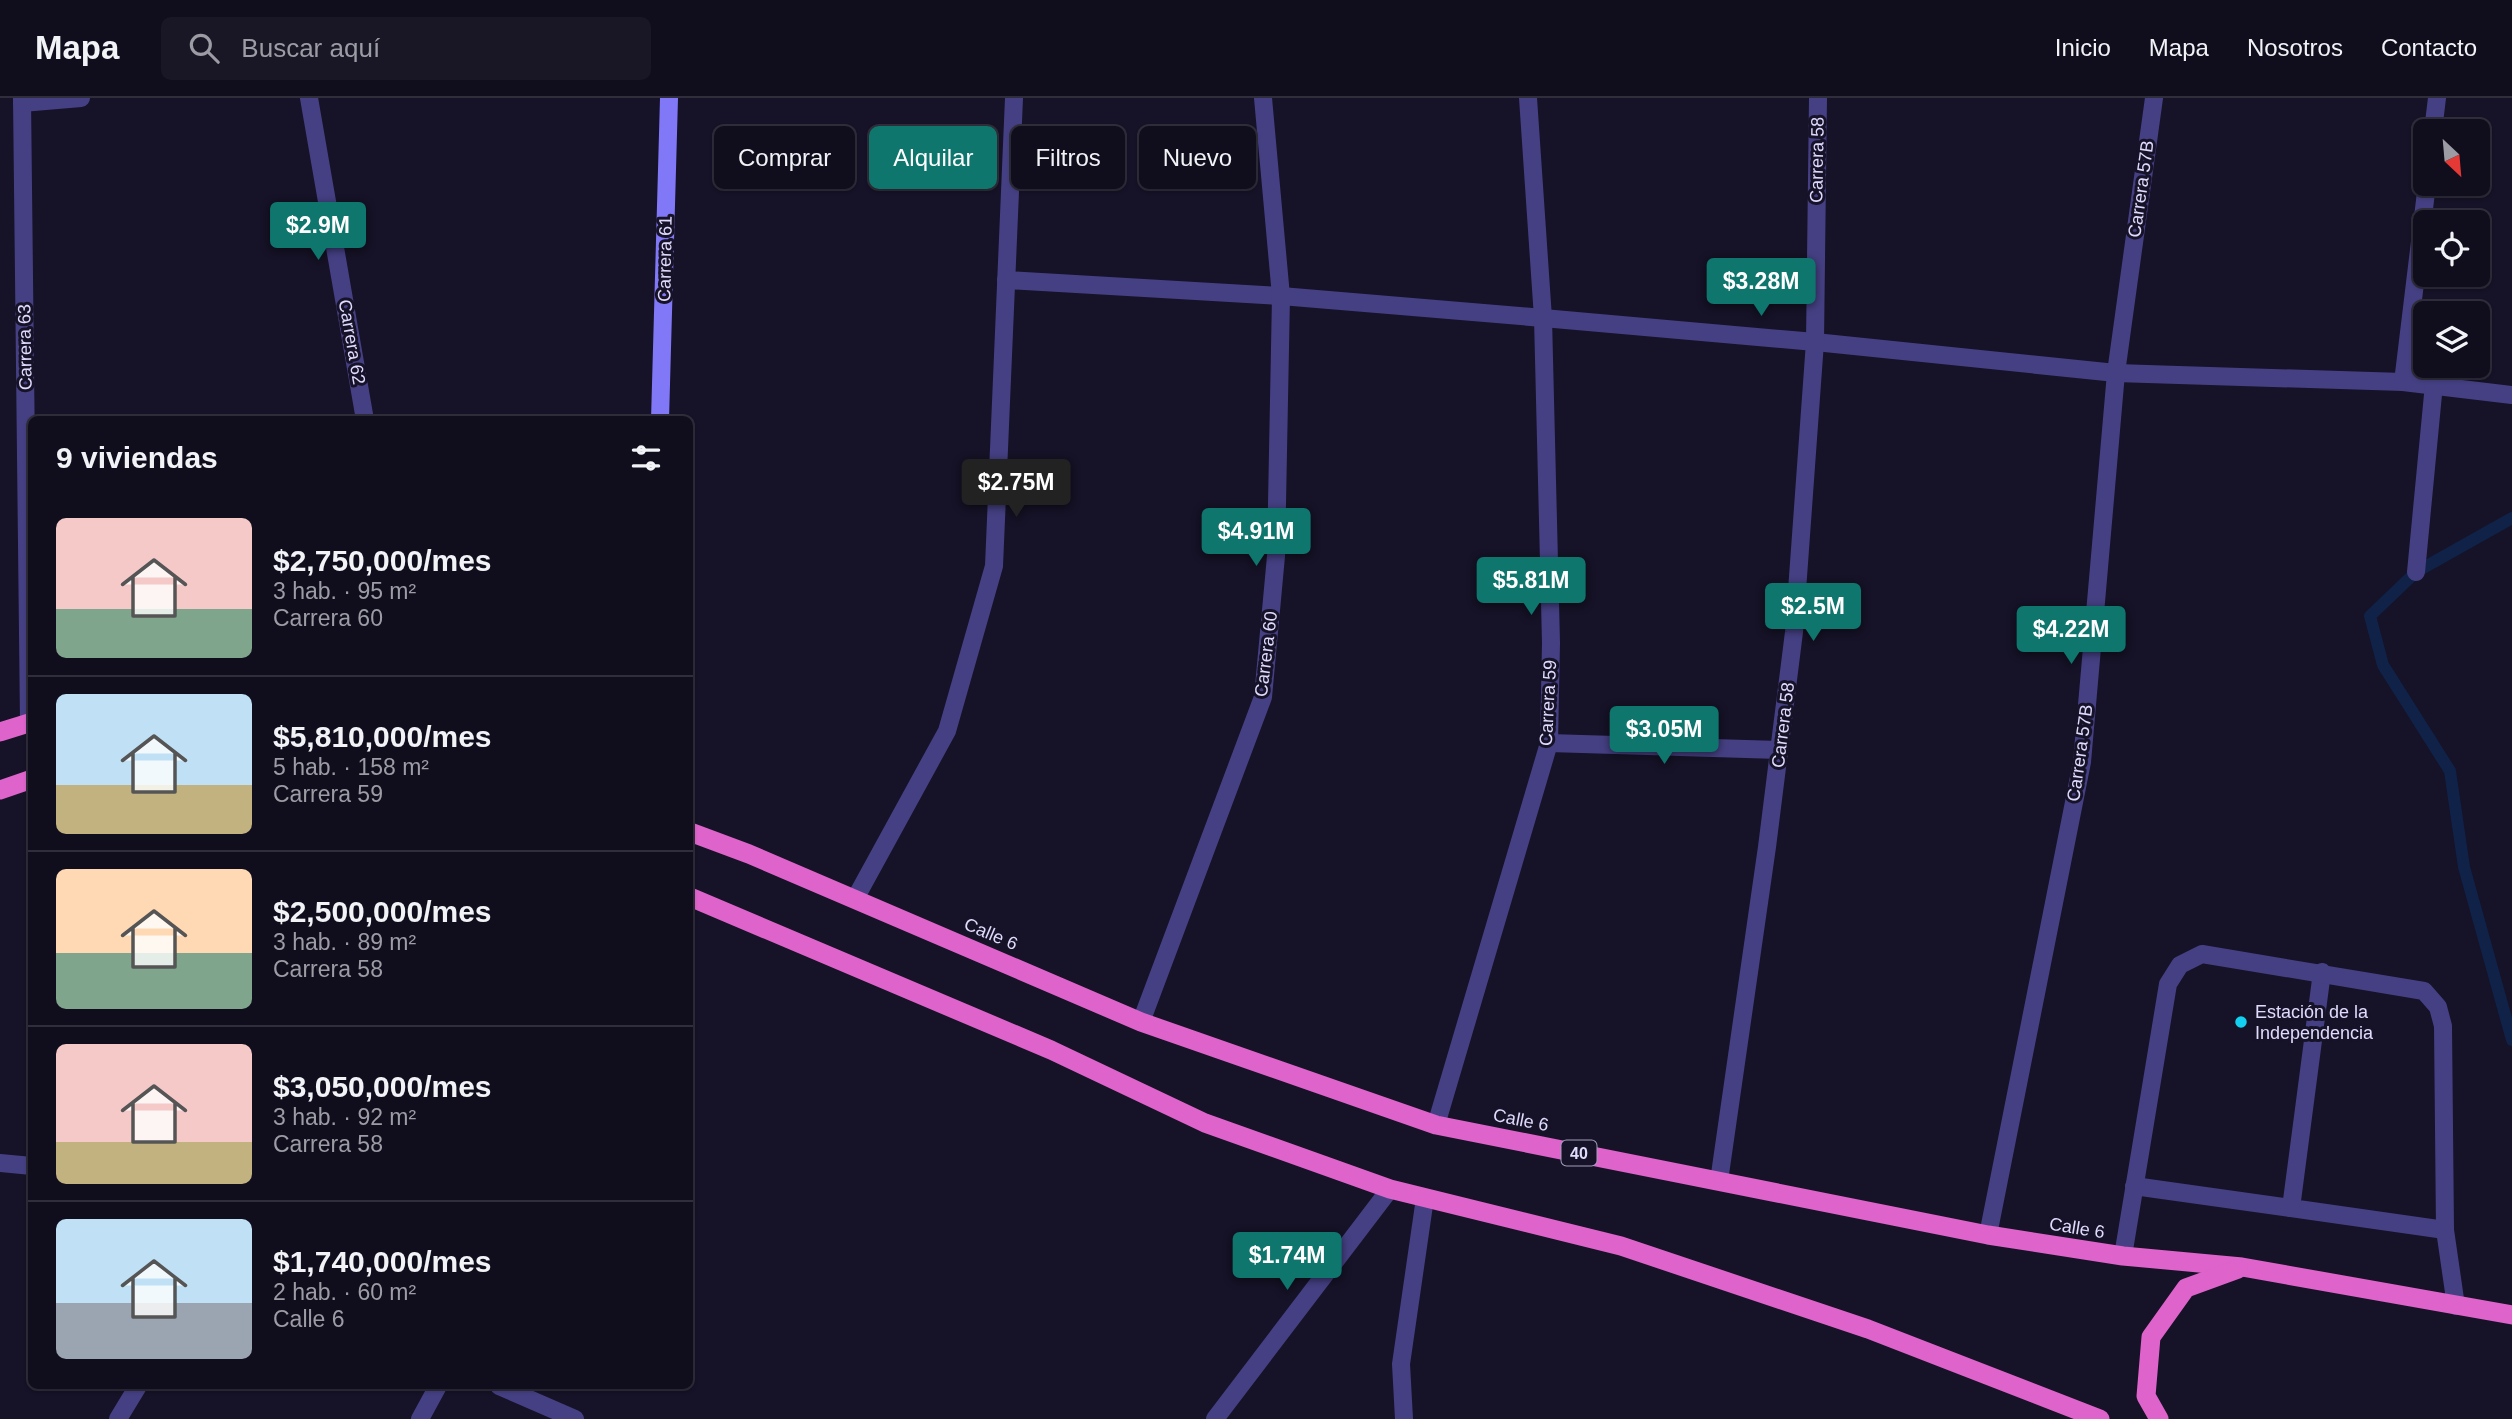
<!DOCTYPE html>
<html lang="es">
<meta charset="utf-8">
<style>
:root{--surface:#100e1d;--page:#191726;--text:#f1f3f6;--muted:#9c9ca4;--line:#302e3b;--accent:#0f766e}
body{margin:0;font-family:Arial,sans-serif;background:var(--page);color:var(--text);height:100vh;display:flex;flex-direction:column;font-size:26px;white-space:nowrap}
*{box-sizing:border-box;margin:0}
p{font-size:23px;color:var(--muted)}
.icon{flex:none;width:38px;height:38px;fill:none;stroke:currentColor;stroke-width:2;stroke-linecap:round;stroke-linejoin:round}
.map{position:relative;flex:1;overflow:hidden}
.sheet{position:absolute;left:28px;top:318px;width:665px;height:973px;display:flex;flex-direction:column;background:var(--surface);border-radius:10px;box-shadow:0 2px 5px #0004,0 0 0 2px var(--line)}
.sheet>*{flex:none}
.banner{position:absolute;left:714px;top:28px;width:665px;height:63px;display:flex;gap:14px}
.needle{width:46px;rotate:154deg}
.fabs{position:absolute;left:2413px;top:21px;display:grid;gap:14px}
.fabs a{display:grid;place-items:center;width:77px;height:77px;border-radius:10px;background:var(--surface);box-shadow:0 2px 5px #0004,0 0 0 2px var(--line);font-size:35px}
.price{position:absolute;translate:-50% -60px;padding:0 16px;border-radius:7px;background:var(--accent);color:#fff;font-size:23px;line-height:46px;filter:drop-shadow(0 2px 4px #0008)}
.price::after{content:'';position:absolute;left:50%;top:42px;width:21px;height:16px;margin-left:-10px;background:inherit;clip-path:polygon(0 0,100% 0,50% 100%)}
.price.active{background:#222;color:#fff}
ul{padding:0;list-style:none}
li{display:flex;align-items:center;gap:21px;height:175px;padding:0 28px}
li+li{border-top:2px solid var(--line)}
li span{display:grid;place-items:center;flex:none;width:196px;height:140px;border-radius:10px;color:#555}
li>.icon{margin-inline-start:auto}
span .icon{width:84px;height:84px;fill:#fffc;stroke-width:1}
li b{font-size:30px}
h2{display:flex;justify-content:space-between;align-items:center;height:84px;padding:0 28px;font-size:30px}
.tag{padding:0 24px;border-radius:10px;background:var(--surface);box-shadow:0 2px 5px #0004,0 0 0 2px var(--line);font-size:24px;line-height:63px}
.tag.active{background:var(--accent);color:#fff}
header{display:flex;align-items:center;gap:42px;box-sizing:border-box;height:98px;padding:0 35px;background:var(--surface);border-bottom:2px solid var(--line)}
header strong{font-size:33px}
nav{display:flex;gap:38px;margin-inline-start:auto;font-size:24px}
.search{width:490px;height:63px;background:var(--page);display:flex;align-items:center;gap:18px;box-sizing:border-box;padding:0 24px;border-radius:10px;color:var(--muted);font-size:26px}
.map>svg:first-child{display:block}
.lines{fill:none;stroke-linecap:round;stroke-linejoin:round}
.stream{stroke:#102248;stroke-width:12}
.service{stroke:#454083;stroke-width:18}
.minor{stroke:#454083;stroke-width:18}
.secondary{stroke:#8078f6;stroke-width:18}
.trunk{stroke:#de63ca;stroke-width:19}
.poi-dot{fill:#13d0f0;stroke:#161227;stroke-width:2.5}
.labels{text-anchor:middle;stroke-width:6;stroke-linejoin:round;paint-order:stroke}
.shield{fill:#161227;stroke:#a39ebd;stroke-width:2}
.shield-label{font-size:16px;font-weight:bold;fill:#e0dafd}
.street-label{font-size:18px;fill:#e0dafd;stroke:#161227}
.poi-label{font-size:18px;fill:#e0dafd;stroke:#161227;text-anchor:start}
</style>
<header>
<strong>Mapa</strong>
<div class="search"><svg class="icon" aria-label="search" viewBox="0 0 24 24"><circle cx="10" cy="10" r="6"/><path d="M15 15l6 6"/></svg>Buscar aquí</div>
<nav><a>Inicio</a><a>Mapa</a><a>Nosotros</a><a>Contacto</a></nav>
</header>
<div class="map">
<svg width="2512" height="1321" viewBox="0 0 2512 1321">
<rect width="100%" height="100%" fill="#161227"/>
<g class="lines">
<!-- stream -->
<polyline class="stream" points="2512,420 2416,474 2370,518 2383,567 2450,673 2464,769 2512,942"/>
<!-- service -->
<g class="service">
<polyline points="2322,874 2291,1110 2445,1132"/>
<polyline points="2134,1088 2291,1110"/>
<polyline points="2123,1158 2168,886 2180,867 2202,856 2424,893 2438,909 2443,928 2445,1132 2456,1208"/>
<polyline points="1404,1321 1401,1266 1425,1100"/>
</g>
<!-- minor -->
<g class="minor">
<polyline points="22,0 29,625"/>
<polyline points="309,0 365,322"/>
<polyline points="22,5 81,0"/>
<polyline points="2433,33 2437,0"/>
<polyline points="1006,182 1281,198 1543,220 1815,244 2116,275 2403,284 2512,297"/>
<polyline points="2403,284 2427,86"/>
<polyline points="2416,474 2434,286"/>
<polyline points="1549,645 1779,652"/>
<polyline points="855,801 947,633 994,468 1014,0"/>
<polyline points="1141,924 1263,599 1276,458 1281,198 1263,0"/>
<polyline points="1436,1027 1549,645 1551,545 1543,220 1528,0"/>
<polyline points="0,1065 32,1068"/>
<polyline points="1719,1083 1767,749 1794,534 1815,244 1818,0"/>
<polyline points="1988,1137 2082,664 2116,275 2154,0"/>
<polyline points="499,1288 575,1321"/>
<polyline points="118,1321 138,1288"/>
<polyline points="420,1321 438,1288"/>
<polyline points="1215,1321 1390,1091"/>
</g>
<!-- secondary -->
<polyline class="secondary" points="660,322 669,0"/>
<!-- trunk -->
<g class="trunk">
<polyline points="0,634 32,624"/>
<polyline points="0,692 32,681"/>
<polyline points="690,734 749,756 1141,924 1436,1027 1988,1137 2123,1158 2242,1169 2512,1217"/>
<polyline points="690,799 1051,952 1205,1025 1390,1091 1621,1148 1868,1231 2100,1321"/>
<polyline points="2159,1321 2146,1298 2151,1239 2186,1190 2238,1171"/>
</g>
</g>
<!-- markers -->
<circle class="poi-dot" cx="2241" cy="924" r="7"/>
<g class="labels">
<!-- shield labels -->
<rect class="shield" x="1561.5" y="1042.5" width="35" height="25" rx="5"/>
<g class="shield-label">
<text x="1579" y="1061">40</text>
</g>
<!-- street labels -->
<g class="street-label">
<text transform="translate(1817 62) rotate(-89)" y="6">Carrera 58</text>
<text transform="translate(2141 91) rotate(-82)" y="6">Carrera 57B</text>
<text transform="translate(665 161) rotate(-89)" y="6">Carrera 61</text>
<text transform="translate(352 244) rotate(80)" y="6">Carrera 62</text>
<text transform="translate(25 249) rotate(-91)" y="6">Carrera 63</text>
<text transform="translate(1266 556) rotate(-83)" y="6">Carrera 60</text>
<text transform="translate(1548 605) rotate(-87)" y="6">Carrera 59</text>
<text transform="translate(1783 627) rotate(-83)" y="6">Carrera 58</text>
<text transform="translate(2080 655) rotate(-82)" y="6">Carrera 57B</text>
<text transform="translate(991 836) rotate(23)" y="6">Calle 6</text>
<text transform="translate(1521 1022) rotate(11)" y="6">Calle 6</text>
<text transform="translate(2077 1130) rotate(9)" y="6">Calle 6</text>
</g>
<!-- poi labels -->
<g class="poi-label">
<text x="2255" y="920">Estación de la<tspan x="2255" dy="21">Independencia</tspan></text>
</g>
</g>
</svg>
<div class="fabs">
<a><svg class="needle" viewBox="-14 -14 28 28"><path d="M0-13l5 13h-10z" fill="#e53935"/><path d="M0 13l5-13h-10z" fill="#9c9ca4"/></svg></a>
<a><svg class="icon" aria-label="locate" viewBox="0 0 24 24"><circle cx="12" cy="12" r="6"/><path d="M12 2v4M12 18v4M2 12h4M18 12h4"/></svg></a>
<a><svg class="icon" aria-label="layers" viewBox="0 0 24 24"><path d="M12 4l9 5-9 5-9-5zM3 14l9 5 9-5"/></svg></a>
</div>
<b class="price" style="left:318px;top:164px">$2.9M</b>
<b class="price" style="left:1761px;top:220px">$3.28M</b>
<b class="price active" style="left:1016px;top:421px">$2.75M</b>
<b class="price" style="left:1256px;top:470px">$4.91M</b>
<b class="price" style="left:1531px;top:519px">$5.81M</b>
<b class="price" style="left:1813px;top:545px">$2.5M</b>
<b class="price" style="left:2071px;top:568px">$4.22M</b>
<b class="price" style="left:1664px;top:668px">$3.05M</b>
<b class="price" style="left:1287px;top:1194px">$1.74M</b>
<div class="banner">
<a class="tag">Comprar</a>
<a class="tag active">Alquilar</a>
<a class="tag">Filtros</a>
<a class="tag">Nuevo</a>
</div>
<section class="sheet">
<h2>9 viviendas<svg class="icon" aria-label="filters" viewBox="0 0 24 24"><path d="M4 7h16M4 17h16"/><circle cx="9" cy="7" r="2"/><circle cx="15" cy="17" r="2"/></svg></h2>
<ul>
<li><span style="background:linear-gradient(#f6c9c9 65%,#7fa58c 0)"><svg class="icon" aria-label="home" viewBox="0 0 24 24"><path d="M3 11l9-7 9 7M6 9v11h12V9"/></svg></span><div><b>$2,750,000/mes</b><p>3 hab. · 95 m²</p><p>Carrera 60</p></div></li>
<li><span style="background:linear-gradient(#bfe0f5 65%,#c2b280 0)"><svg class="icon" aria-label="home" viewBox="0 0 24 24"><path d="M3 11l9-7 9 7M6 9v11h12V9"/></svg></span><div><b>$5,810,000/mes</b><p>5 hab. · 158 m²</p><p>Carrera 59</p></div></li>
<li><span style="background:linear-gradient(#ffd9b3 60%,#7fa58c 0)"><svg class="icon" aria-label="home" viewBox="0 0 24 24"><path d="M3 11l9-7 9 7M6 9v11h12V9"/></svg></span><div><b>$2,500,000/mes</b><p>3 hab. · 89 m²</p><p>Carrera 58</p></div></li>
<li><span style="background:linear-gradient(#f6c9c9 70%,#c2b280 0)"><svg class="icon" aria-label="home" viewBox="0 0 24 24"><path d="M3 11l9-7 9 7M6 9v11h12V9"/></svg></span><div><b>$3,050,000/mes</b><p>3 hab. · 92 m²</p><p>Carrera 58</p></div></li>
<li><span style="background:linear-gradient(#bfe0f5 60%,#9aa5b1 0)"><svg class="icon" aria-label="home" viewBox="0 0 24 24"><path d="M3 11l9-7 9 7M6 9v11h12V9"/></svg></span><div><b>$1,740,000/mes</b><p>2 hab. · 60 m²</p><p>Calle 6</p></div></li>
</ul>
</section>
</div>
